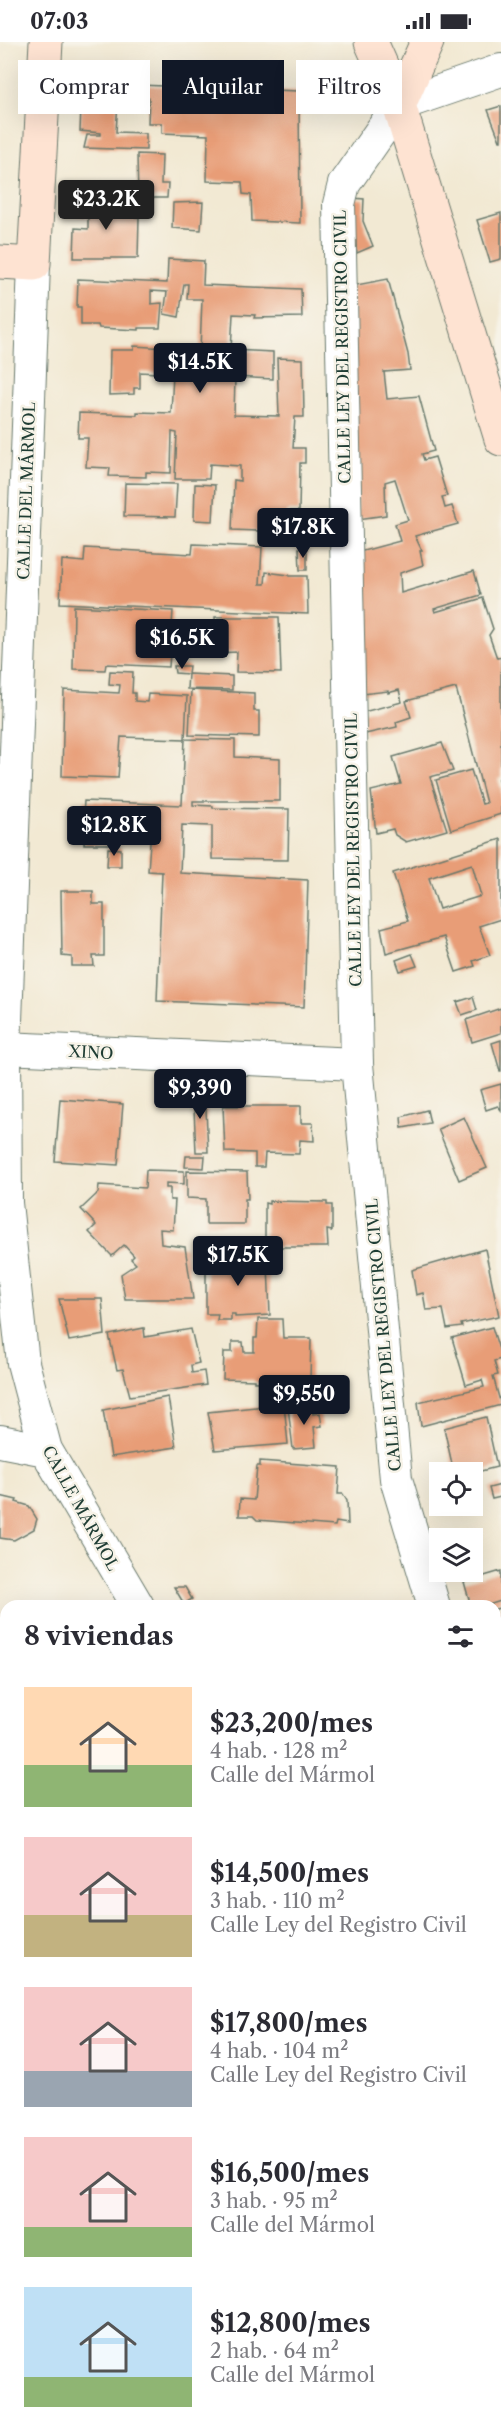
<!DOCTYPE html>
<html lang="es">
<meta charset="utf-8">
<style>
:root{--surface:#fff;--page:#f2f2f3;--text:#2b2b33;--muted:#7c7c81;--accent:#111827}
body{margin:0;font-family:"Libre Caslon Text",serif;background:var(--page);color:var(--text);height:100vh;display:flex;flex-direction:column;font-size:22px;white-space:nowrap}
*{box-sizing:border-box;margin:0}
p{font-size:20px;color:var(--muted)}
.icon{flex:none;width:33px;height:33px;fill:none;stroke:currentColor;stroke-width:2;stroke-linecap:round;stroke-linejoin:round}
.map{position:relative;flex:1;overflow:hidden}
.sheet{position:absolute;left:0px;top:1558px;width:501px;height:836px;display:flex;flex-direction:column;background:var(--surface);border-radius:18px 18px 0 0;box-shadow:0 6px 24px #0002}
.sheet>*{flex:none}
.hud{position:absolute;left:18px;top:18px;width:465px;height:54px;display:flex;gap:12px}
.tools{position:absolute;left:429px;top:1420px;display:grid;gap:12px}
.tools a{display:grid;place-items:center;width:54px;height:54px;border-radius:0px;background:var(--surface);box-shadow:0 6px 24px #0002;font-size:30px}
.price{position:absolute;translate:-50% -51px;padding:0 14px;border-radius:6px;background:var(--accent);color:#fff;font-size:20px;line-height:39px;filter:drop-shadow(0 2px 3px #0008)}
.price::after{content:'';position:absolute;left:50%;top:36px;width:18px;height:14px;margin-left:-9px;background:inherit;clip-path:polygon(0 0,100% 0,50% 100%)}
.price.active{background:#222;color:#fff}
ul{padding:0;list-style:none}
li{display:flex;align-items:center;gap:18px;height:150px;padding:0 24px}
li span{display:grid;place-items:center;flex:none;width:168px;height:120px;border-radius:0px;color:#555}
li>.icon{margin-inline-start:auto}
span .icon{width:72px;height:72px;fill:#fffc;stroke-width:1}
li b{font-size:26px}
h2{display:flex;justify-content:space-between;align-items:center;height:72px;padding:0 24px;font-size:26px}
.pill{padding:0 21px;border-radius:0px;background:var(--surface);box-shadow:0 6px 24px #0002;font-size:21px;line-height:54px}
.pill.active{background:var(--accent);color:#fff}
.status{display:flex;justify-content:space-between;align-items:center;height:42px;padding:0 30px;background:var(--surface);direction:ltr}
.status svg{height:16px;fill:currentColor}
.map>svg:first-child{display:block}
.building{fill:#e89d77;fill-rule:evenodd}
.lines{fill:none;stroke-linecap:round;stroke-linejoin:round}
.street-casing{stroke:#69796c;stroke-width:34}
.secondary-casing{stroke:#69796c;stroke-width:35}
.street{stroke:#fff;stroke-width:32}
.secondary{stroke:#fee3d2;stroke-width:33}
.labels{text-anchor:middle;stroke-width:5;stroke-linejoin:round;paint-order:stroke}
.street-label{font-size:16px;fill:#1f3d34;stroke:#f7f3e8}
</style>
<div class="status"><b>07:03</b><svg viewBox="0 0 49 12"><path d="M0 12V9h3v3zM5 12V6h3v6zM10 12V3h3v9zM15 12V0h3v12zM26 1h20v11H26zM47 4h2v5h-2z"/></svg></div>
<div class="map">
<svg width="501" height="2393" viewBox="0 0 501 2393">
<rect width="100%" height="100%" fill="#f7f3e8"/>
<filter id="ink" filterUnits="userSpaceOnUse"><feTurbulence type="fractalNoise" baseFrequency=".0167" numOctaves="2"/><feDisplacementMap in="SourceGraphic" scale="12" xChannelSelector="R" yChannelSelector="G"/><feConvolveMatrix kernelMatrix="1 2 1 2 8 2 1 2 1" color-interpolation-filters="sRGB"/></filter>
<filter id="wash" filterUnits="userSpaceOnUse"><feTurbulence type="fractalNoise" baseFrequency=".008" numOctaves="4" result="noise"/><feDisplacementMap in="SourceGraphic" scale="24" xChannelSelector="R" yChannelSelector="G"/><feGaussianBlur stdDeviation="1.35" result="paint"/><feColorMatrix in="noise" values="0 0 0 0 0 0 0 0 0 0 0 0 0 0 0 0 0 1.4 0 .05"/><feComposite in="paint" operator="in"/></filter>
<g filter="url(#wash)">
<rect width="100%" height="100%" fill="#f2e9d3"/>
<g id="blocks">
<!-- building -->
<g class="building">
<polygon points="82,43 119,45 116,90 146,91 146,108 84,106 87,93 101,93 101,91 80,89"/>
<polygon points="138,43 299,49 300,181 252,179 251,153 243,152 242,140 207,139 208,93 162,91 162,81 148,81 149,56 138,57"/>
<polygon points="501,64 501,99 500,99 488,68"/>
<polygon points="137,112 162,113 161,142 168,142 167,156 138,156"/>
<polygon points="353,156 364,157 363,179 373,204 357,211 352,190"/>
<polygon points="76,158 113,158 113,166 130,166 131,175 139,175 138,216 74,216 75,186 88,187 88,175 76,174"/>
<polygon points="203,160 201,188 172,186 173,161"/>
<polygon points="501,171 501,217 490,220 477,178"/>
<polygon points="168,217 204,219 203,243 301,247 302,275 254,276 255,273 233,272 231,308 273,310 273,337 235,335 234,373 279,374 277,316 303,317 304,375 295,375 293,406 305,406 305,421 300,421 299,469 287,469 286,490 232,488 234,438 240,439 240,424 210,422 209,437 175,437 177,391 172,390 171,431 146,430 146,435 109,434 110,426 86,425 88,396 78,396 79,371 137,373 137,370 171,371 173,332 140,330 140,346 134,346 134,352 109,353 110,308 134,308 134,304 200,308 202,257 187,257 188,242 184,242 179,275 164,272 167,250 151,249 151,262 162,261 160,286 139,286 139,288 99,286 98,283 81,283 81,265 77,265 78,237 167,241"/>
<polygon points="388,237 408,312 410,328 384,330 387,357 419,354 434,409 422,412 424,418 435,415 447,454 442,455 445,466 452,464 458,482 415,494 422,509 420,509 423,523 400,531 401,551 474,529 481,553 434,567 435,570 483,556 493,587 489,593 497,616 501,615 501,736 498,737 501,747 501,772 451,788 436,738 471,728 482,762 486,761 456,646 406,659 411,675 396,680 397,685 365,692 363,670 402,660 399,648 388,651 388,649 362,652 359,510 400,499 395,482 408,478 395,437 385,440 386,473 358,477 351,244"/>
<polygon points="125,441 177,442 175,475 124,474"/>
<polygon points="195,442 215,443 213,479 194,478"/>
<polygon points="193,502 262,505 260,542 265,542 266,530 289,533 289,534 307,534 308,572 60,561 62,518 84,520 85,506 192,512"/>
<polygon points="299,506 307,506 307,528 300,528"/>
<polygon points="74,564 173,569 169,625 106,622 105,628 73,627"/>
<polygon points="215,575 279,575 281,631 236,630 237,610 216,611"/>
<polygon points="174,624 189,624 188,632 175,631"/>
<polygon points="110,629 133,630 132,651 135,651 135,659 147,660 148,652 187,654 185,697 235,698 235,715 280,717 280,759 193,759 193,763 213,764 213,766 289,767 288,818 212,817 212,784 182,783 180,831 308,838 304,965 157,959 162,830 148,829 151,786 119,785 119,802 84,802 85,790 82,790 84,759 182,763 185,697 121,695 118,736 62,734 64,648 119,651 120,643 109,642"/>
<polygon points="188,632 232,634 232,648 187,647"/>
<polygon points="191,648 254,651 254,669 259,669 259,695 189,693"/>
<polygon points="442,701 453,729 430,735 447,788 406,800 395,793 393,787 376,791 371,749 401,742 393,715"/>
<path d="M 501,797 L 501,877 L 479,884 L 490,913 L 473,919 L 475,924 L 456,930 L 444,895 L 386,911 L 381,886 L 408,879 L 393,831 ZM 472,822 L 481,854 L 439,867 L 429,836 Z"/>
<polygon points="108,806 121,807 121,824 107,824"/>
<polygon points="61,849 93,849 93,862 104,862 104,914 93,914 94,924 72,924 72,915 62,914"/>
<polygon points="412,912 417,924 400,929 396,918"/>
<polygon points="473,955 477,968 462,973 457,960"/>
<polygon points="501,966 501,991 472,1000 466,978"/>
<polygon points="501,998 501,1029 500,1029 492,1001"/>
<polygon points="501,1042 501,1068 498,1064 486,1068 480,1048"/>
<polygon points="193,1046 205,1046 208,1110 196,1110"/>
<polygon points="60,1057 123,1062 118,1123 55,1119"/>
<polygon points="223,1064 301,1064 301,1081 313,1081 314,1099 300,1098 299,1112 265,1111 264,1125 255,1125 255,1111 225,1110"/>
<polygon points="427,1068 430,1081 402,1086 401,1075"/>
<polygon points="464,1075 487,1126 459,1138 438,1087"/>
<polygon points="186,1114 205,1114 204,1126 185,1125"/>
<polygon points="146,1128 184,1129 184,1142 166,1141 166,1146 170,1146 170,1158 175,1158 173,1188 160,1187 161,1202 185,1205 193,1257 125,1257 121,1232 136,1222 131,1217 134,1214 124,1203 112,1214 89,1190 96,1183 81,1167 98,1151 99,1143 145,1146"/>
<polygon points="187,1129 247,1130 248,1157 245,1157 245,1182 206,1182 206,1157 187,1156"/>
<polygon points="269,1159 327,1160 327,1163 332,1163 332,1189 327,1188 328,1205 265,1205 265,1161 269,1162"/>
<polygon points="485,1207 499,1274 461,1282 462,1285 447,1287 443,1267 426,1268 423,1251 416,1253 412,1228"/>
<polygon points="264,1213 263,1223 268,1222 270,1273 235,1275 235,1272 231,1272 231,1278 217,1278 218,1272 206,1272 206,1229 216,1228 217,1214"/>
<polygon points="59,1257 102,1257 105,1293 69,1299"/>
<polygon points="258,1277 282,1277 283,1296 311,1296 310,1338 254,1340 254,1338 223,1337 224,1310 232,1310 232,1300 243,1300 244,1310 254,1310 254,1296 257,1296"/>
<polygon points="492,1285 501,1314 501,1317 494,1319 498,1333 493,1334 501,1363 421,1384 418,1360 484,1345 482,1338 466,1343 452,1296"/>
<polygon points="144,1286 145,1295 191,1287 199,1321 191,1323 192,1331 204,1329 206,1343 130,1354 123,1327 117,1328 109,1293"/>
<polygon points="168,1355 176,1405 111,1415 103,1368"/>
<polygon points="284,1362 288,1402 215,1408 208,1370"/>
<polygon points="311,1362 313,1372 320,1371 322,1384 314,1385 316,1405 293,1407 288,1365"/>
<polygon points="486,1375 497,1425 473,1431 454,1431 444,1386"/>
<polygon points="260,1419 340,1425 338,1452 343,1452 347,1459 348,1482 336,1480 335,1484 257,1478 253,1474 239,1474 240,1457 254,1458 257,1424 260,1424"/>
<polygon points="501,1443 501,1455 492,1457 489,1446"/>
<polygon points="0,1454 17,1458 16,1460 29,1464 37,1477 34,1487 14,1498 0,1496"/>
<polygon points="501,1529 501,1559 485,1564 471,1564 464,1540"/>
<polygon points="174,1545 185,1545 192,1557 184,1562"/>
<polygon points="501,1566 501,1589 495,1591 495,1567"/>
<polygon points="501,1935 501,1991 495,1993 495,1936"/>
<polygon points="501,2027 501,2089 497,2079 495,2080 495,2029"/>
<polygon points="0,2125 6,2125 6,2139 0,2138"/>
<polygon points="495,2157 501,2161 501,2278 495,2294"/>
<polygon points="0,2384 6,2385 6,2388 37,2388 69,2393 0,2393"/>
<polygon points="70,2388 83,2388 82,2393 69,2393"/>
<polygon points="86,2388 110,2388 140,2393 86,2393"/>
<rect x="167" y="2388" width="41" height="5"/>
<polygon points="353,2388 415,2388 417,2393 355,2393"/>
<polygon points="438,2388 483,2388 485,2393 433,2393 432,2390"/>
</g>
</g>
</g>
<g filter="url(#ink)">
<use href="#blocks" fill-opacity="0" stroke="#69796c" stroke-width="1.5"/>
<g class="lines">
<!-- street casing -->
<g class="street-casing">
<g id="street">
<polyline points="34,222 5,1006 6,1161 23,1321 46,1408 138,1564"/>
<polyline points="5,1006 357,1022"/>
<polyline points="0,1399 46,1408"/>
<polyline points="434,1564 396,1437 357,1022 339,162 344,142 399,63 501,28"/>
<polyline points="495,1771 501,1791"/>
<polyline points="495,1818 501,1816"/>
<polyline points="0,1899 6,1894"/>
<polyline points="495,2353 501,2356"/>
<polyline points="285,2388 286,2393"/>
<polyline points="253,2393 254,2388"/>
</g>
</g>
<!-- secondary casing -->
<g class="secondary-casing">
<g id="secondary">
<polyline points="371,0 399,63 501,397"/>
<polyline points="399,63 427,0"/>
<polyline points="0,220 34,222 46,0"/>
</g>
</g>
<!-- street -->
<use href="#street" class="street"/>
<!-- secondary -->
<use href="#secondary" class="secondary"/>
</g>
</g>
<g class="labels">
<!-- street labels -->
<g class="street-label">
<text transform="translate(342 305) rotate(-91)" y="6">CALLE LEY DEL REGISTRO CIVIL</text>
<text transform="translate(26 449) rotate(-88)" y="6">CALLE DEL MÁRMOL</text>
<text transform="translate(353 808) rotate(-91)" y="6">CALLE LEY DEL REGISTRO CIVIL</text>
<text transform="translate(91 1010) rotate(3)" y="6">XINO</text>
<text transform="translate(383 1293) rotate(-95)" y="6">CALLE LEY DEL REGISTRO CIVIL</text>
<text transform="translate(81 1466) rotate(61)" y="6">CALLE MÁRMOL</text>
</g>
</g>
</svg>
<div class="tools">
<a><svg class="icon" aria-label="locate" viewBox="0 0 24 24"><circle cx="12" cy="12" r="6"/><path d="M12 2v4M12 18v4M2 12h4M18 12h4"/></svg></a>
<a><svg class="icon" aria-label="layers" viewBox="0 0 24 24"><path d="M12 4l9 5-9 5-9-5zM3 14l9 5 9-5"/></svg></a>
</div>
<b class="price active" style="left:106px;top:189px">$23.2K</b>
<b class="price" style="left:200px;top:352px">$14.5K</b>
<b class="price" style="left:303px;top:517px">$17.8K</b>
<b class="price" style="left:182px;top:628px">$16.5K</b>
<b class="price" style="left:114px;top:815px">$12.8K</b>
<b class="price" style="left:200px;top:1078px">$9,390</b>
<b class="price" style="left:238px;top:1245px">$17.5K</b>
<b class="price" style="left:304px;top:1384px">$9,550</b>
<div class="hud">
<a class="pill">Comprar</a>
<a class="pill active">Alquilar</a>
<a class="pill">Filtros</a>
</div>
<section class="sheet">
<h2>8 viviendas<svg class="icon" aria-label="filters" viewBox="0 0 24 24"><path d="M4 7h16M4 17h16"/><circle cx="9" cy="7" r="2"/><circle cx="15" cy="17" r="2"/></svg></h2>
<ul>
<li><span style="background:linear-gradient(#ffd9b3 65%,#8fb573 0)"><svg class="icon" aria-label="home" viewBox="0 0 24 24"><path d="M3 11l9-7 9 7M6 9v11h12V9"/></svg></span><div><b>$23,200/mes</b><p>4 hab. · 128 m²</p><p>Calle del Mármol</p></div></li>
<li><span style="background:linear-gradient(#f6c9c9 65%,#c2b280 0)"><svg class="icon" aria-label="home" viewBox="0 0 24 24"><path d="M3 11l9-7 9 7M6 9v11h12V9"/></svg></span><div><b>$14,500/mes</b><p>3 hab. · 110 m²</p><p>Calle Ley del Registro Civil</p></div></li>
<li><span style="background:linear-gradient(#f6c9c9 70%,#9aa5b1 0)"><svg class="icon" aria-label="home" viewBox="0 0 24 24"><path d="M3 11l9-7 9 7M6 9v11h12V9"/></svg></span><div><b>$17,800/mes</b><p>4 hab. · 104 m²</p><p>Calle Ley del Registro Civil</p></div></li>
<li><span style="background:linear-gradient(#f6c9c9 75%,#8fb573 0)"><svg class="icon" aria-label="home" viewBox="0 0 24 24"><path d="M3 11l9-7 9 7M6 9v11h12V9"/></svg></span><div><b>$16,500/mes</b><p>3 hab. · 95 m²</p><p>Calle del Mármol</p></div></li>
<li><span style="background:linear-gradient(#bfe0f5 75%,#8fb573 0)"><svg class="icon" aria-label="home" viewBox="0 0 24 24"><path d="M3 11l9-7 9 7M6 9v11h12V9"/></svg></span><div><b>$12,800/mes</b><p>2 hab. · 64 m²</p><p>Calle del Mármol</p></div></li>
</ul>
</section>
</div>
